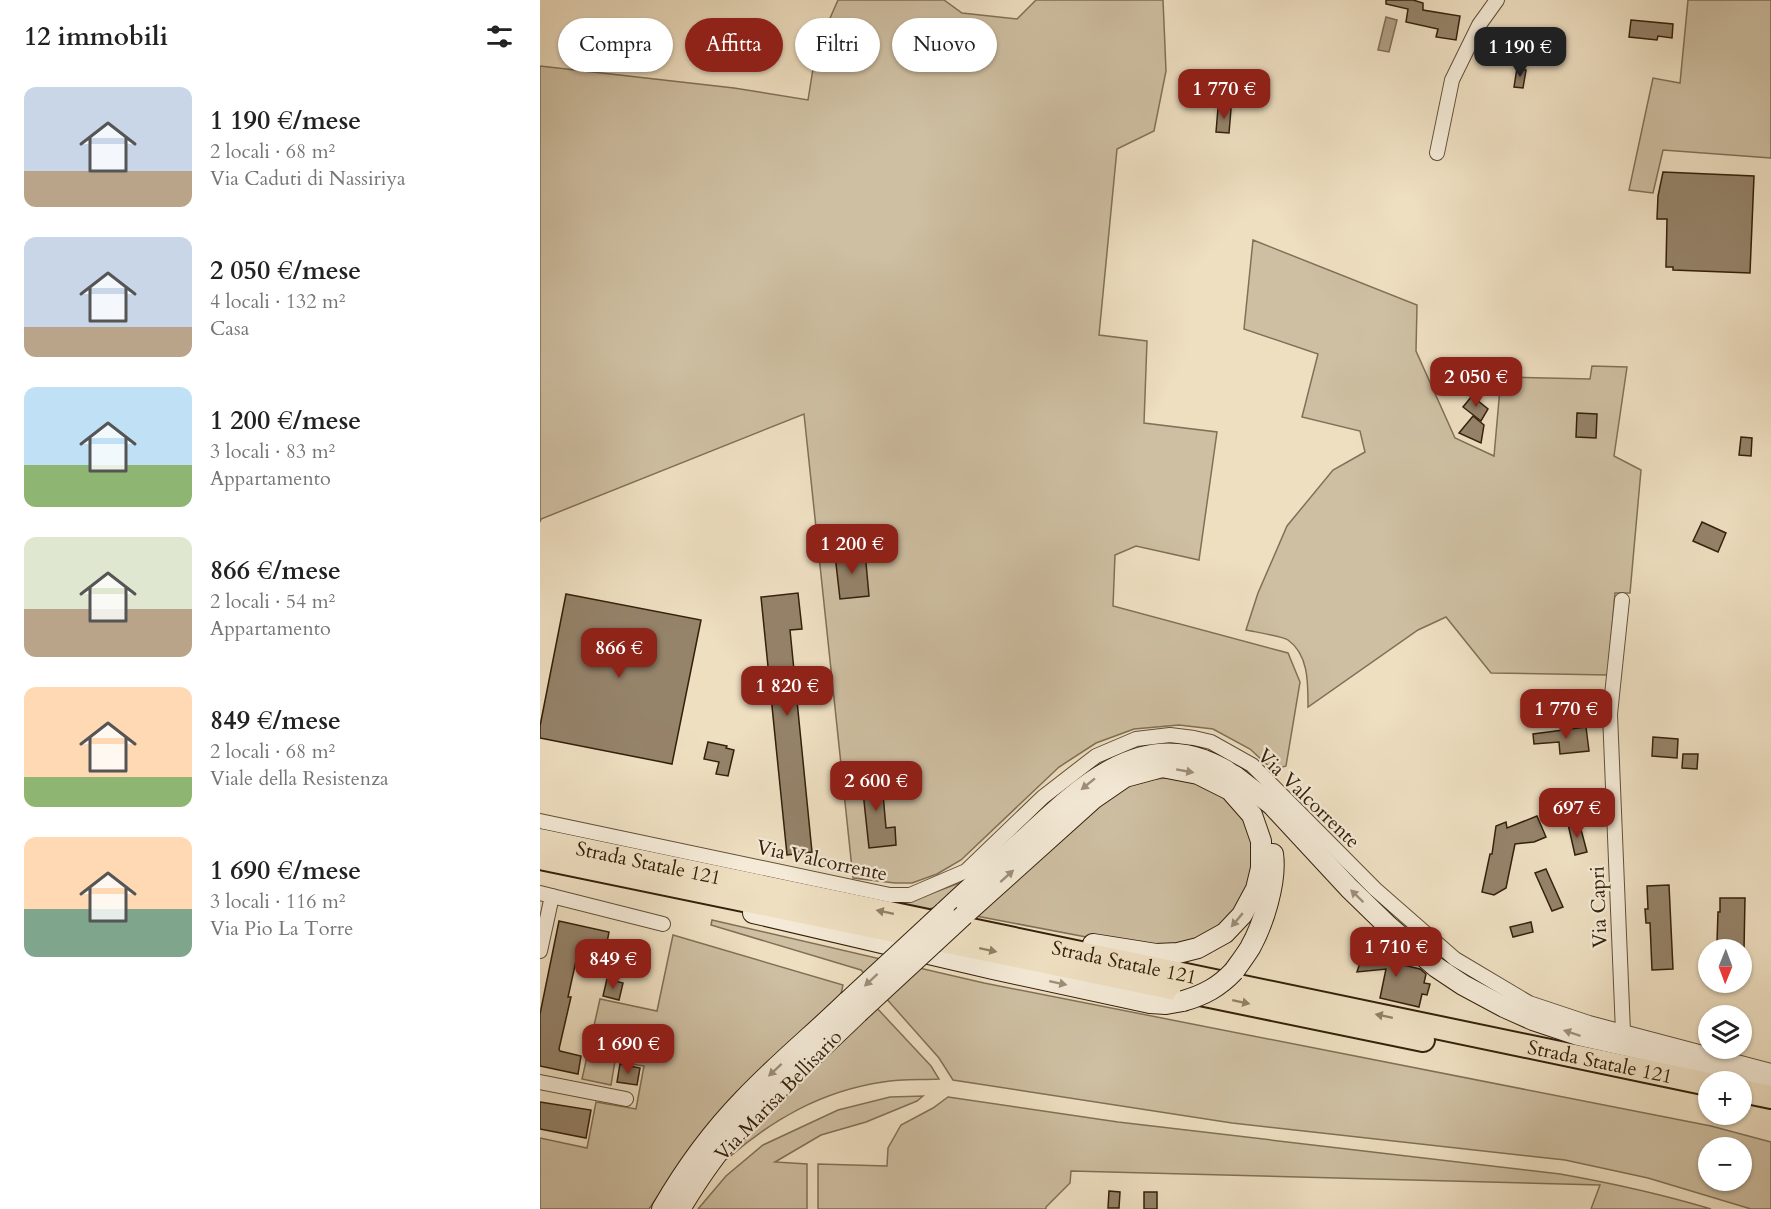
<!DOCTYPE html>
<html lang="it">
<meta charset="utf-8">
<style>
:root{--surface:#fff;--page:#f2f2f2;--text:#222;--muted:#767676;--accent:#8f2418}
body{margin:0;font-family:Cardo,serif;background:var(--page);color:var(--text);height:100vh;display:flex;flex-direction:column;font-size:22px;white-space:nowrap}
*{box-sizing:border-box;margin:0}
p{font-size:20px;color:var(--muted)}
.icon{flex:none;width:33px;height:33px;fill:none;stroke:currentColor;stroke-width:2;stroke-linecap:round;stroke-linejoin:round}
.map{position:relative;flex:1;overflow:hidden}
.panel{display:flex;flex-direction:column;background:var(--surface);width:540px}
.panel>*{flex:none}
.hud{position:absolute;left:18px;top:18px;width:570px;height:54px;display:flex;gap:12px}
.needle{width:39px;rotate:181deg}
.buttons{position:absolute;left:1158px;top:939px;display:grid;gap:12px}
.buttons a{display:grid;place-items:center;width:54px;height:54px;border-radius:50%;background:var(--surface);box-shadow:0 2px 4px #0004;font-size:30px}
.price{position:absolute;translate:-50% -51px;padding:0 14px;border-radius:12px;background:var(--accent);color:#fff;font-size:20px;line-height:39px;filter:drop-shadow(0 2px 3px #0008)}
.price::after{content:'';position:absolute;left:50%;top:36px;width:18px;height:14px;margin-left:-9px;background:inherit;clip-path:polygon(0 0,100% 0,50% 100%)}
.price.on{background:#222;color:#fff}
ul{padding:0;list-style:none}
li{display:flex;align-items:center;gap:18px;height:150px;padding:0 24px}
li span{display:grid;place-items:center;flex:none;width:168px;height:120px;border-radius:12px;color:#555}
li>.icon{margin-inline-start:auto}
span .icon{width:72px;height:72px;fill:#fffc;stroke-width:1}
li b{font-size:26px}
h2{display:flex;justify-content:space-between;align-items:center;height:72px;padding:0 24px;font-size:26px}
.pill{padding:0 21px;border-radius:27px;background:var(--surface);box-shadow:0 2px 4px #0004;font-size:21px;line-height:54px}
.pill.on{background:var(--accent);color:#fff}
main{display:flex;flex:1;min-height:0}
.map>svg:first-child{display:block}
.green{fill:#cebfa2;stroke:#817056;stroke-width:1.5;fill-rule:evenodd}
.water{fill:#af9e83;stroke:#7e6c53;stroke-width:1.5}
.building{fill:#95836a;stroke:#34200b;stroke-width:1.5}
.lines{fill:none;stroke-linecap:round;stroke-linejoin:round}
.minor-casing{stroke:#625038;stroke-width:16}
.secondary-casing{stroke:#34200b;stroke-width:22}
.primary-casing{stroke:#34200b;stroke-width:26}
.minor{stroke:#f4ead7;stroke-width:14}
.secondary{stroke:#f4ead7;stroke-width:20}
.primary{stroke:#eedfc1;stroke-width:22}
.secondary-bridge-casing{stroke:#34200b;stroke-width:22;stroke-linecap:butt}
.secondary-bridge{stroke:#f4ead7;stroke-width:20}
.oneway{fill:#9e8f7b}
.oneway2{fill:#918066}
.labels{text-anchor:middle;stroke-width:4.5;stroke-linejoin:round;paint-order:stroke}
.street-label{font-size:20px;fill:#34200b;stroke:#f4ead7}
</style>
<main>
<section class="panel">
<h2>12 immobili<svg class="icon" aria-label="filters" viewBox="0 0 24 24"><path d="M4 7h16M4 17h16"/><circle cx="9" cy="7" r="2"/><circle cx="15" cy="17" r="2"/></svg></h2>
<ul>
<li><span style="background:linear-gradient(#c9d6e8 70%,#b9a48a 0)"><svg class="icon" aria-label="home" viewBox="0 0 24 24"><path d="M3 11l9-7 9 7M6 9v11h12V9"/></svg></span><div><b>1 190 €/mese</b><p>2 locali · 68 m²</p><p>Via Caduti di Nassiriya</p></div></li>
<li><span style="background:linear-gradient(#c9d6e8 75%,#b9a48a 0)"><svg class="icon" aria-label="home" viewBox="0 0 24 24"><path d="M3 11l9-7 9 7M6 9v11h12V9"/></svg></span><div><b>2 050 €/mese</b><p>4 locali · 132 m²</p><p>Casa</p></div></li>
<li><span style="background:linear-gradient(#bfe0f5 65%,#8fb573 0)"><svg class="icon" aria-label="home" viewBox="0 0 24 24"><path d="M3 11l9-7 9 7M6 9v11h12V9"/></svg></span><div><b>1 200 €/mese</b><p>3 locali · 83 m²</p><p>Appartamento</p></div></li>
<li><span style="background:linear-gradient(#dfe7d0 60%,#b9a48a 0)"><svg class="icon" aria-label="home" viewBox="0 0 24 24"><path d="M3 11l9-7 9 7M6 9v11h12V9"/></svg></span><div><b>866 €/mese</b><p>2 locali · 54 m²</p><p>Appartamento</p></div></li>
<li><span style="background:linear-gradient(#ffd9b3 75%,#8fb573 0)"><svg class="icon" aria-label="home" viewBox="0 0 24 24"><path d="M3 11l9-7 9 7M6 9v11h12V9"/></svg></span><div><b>849 €/mese</b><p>2 locali · 68 m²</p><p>Viale della Resistenza</p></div></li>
<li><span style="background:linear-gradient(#ffd9b3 60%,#7fa58c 0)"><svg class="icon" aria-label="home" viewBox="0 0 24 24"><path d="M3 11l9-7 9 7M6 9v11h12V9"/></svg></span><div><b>1 690 €/mese</b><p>3 locali · 116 m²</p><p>Via Pio La Torre</p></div></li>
</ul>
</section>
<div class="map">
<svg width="1231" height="1209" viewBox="0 0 1231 1209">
<rect width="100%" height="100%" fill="#eedfc1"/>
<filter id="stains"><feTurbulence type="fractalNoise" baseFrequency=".00333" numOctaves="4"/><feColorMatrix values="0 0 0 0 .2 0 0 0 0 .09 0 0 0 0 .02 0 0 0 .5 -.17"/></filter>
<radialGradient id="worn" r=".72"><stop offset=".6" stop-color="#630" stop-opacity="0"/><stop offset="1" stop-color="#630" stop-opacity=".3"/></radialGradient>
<!-- green -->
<g class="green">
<polygon points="298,0 404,0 422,13 477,19 496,0 623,0 626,71 614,131 577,149 559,335 607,341 604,423 677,432 659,560 596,546 575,555 573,606 748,653 760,682 746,766 733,770 710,749 673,729 639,725 594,729 556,743 519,767 421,860 397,874 372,883 355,883 313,878 264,414 1,519 0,522 0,66 194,88 268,100 276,50"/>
<polygon points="1148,0 1231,0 1231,158 1123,150 1113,193 1089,190 1113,78 1140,83"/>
<path d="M 713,240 L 877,305 L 876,351 L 915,438 L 954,456 L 961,377 L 1050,379 L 1052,366 L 1087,367 L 1074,456 L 1101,470 L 1090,593 L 1075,593 L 1068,675 L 951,673 L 906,617 L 878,630 L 768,707 C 768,684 769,655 748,640 C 742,636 715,632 706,630 L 718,593 L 747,526 L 793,470 L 825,452 L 820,431 L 762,417 L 778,354 L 704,329 Z"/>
<polygon points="636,777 659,781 680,792 708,821 715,863 703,902 677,930 641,945 583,944 436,916 559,804 587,786 615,779"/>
<polygon points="422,882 395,907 385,911 360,905"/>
<path d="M 172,920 L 444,983 L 1171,1126 L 1231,1142 L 1231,1209 L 1211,1209 L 1108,1178 L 1025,1160 L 692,1123 L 413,1080 L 399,1058 L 321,970 L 171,925 ZM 1168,1148 L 1202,1148 L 1202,1180 L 1168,1180 Z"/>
<polygon points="133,935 303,985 301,994 142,1161 109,1209 0,1209 0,1138 47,1148 56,1102 96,1109 104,1066 75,1061 71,1085 42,1079 60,999 117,1011"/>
<path d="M 335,1006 L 391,1066 L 399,1079 C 381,1080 361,1079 343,1082 C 282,1091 233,1119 187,1159 L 182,1159 L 207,1129 Z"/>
<polygon points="383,1096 377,1101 326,1122 281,1135 235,1162 267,1164 267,1209 158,1209 186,1176 223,1145 298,1110 350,1097"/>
<path d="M 408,1097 L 578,1122 L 1020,1174 C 1071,1183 1121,1194 1171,1209 L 1051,1209 L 1060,1185 L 531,1171 L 530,1183 L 506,1207 L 506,1209 L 278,1209 L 278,1164 L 347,1166 L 348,1148 L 361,1125 L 393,1108 Z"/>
</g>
<!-- water -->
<polygon class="water" points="846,17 857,20 849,52 838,50"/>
<!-- building -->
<g class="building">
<polygon points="846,0 873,0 883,3 883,10 920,16 916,40 896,37 898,29 866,22 868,9 846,4"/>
<polygon points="1091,20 1133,24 1132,38 1118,36 1117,40 1089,37"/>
<polygon points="977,68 986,70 983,88 974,87"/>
<polygon points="678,108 691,109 689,133 676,132"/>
<polygon points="1123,172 1214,176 1210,273 1133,270 1133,267 1126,267 1127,219 1117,219 1118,196"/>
<polygon points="932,396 948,409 941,421 923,407"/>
<polygon points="1037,413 1057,414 1056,438 1036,437"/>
<polygon points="933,416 944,425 941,443 919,433"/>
<polygon points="1201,437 1212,438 1211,456 1199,455"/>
<polygon points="1162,522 1186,533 1178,552 1153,541"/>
<polygon points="325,552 329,596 300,599 295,555"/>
<polygon points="258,593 262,629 250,630 272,852 247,855 221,597"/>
<polygon points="26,594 161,620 132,764 0,738 0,726"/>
<polygon points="1046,727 1049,751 1020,754 1019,742 994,744 993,734"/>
<polygon points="1113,737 1138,739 1137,758 1112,756"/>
<polygon points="168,742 187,746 186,748 194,750 188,776 176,774 179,762 164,759"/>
<polygon points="1143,754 1158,754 1157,769 1142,768"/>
<polygon points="341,772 346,828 355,827 356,845 329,848 321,773"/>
<polygon points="997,816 1006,837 994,842 975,844 966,888 954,895 942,892 950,854 952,854 956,826 966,822 967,828"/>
<polygon points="1039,822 1047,852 1035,855 1028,824"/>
<polygon points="1006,869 1023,907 1012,911 995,873"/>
<polygon points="1129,885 1133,969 1112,970 1110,923 1106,923 1105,909 1108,909 1107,886"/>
<polygon points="1180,898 1205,898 1204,950 1193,950 1193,942 1177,942 1178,912 1180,912"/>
<polygon points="19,921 69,932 64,958 38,952 28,997 31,997 19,1049 20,1051 41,1056 38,1074 0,1066 0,1014"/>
<polygon points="991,922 993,932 973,937 970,927"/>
<polygon points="828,951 837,951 859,956 859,964 880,969 886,974 884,983 890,984 887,995 882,994 879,1007 840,998 846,969 817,972 823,954"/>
<polygon points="67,979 83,983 79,1000 63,996"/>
<polygon points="80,1064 100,1068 97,1085 77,1082"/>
<polygon points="0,1102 51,1110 46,1138 0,1129"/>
<polygon points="569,1191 580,1192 579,1208 568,1208"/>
<rect x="604" y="1192" width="13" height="17"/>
</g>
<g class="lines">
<!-- minor casing -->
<g class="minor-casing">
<g id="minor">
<polyline points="897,153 912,80 939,25 957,0"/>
<polyline points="1082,600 1070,714 1083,1032"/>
<polyline points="0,821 350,895 370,895 426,871 503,797 556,756 596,739 630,735 654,738 671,742 712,765 835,889 915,959 989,1003 1049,1023 1231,1071"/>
<polyline points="0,893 123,924"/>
<polyline points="0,951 12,896"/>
<polyline points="0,1082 86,1099"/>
</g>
</g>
<!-- secondary casing -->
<g class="secondary-casing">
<g id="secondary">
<polyline points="695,776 732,805 809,888 846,924 896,967 923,985 964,1007 993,1020 1038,1035 1119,1053 1231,1084"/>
<path d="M 404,912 C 430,888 456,864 482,841 C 531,796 591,733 664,760 C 679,766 692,772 702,785"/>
<polyline points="213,913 453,969 610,1003 626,1004 643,1001"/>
<polyline points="424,915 553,799 585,777 622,767 658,774 690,790 712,815 721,841 721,868 716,889 702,915 685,933 658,948 638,953 616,954 553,944"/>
<path d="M 694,971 C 699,964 705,956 710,948 C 723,925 737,882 733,854"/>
<path d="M 122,1209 C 145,1169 172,1132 204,1099 C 237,1064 274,1034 308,1001"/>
<path d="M 140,1209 C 154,1186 168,1164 185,1144 C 226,1097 274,1056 318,1013"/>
</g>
</g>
<!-- primary casing -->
<g class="primary-casing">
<g id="primary">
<path id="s1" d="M 0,840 L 1168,1084"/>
<polyline points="0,858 883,1040"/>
<polyline points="1202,1091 1231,1097"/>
</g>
</g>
<!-- minor -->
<use href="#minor" class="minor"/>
<!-- secondary -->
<use href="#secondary" class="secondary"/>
<!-- primary -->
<use href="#primary" class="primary"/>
<!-- secondary-bridge casing -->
<g class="secondary-bridge-casing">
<g id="secondary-bridge">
<polyline points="308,1001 404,912"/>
<path d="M 643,1001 C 664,995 679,987 694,971"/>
<polyline points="318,1013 424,915"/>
</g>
</g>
<!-- secondary-bridge -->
<use href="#secondary-bridge" class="secondary-bridge"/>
</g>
<!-- one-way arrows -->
<defs><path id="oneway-solid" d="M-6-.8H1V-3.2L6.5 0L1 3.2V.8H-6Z" transform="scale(1.5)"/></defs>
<g class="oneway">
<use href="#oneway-solid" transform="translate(645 771) rotate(10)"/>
<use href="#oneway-solid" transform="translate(548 784) rotate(141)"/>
<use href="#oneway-solid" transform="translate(467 876) rotate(-42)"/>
<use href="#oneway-solid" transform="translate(817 896) rotate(-136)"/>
<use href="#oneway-solid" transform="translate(697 920) rotate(130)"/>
<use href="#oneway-solid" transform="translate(331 980) rotate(137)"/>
<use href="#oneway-solid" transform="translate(518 983) rotate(12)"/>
<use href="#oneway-solid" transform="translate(1032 1033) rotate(-162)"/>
<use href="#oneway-solid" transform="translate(235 1070) rotate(137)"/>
</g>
<g class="oneway2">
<use href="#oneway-solid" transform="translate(345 912) rotate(-168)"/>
<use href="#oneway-solid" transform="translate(448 950) rotate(12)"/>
<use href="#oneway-solid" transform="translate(701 1002) rotate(12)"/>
<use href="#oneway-solid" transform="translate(844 1016) rotate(-168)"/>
</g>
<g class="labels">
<!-- street labels -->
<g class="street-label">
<text transform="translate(769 798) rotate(44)" y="7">Via Valcorrente</text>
<text transform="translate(282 860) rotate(12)" y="7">Via Valcorrente</text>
<text dy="7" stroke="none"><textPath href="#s1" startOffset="111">Strada Statale 121</textPath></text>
<text transform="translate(1058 907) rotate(-92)" y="7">Via Capri</text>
<text dy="7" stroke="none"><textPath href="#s1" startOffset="597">Strada Statale 121</textPath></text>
<text dy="7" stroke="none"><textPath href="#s1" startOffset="1083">Strada Statale 121</textPath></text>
<text transform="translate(238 1095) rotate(-46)" y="7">Via Marisa Bellisario</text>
</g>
</g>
<rect width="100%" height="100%" filter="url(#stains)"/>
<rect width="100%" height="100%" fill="url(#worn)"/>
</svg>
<div class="buttons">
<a><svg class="needle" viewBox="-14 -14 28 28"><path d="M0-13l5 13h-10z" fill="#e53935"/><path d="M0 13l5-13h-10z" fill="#767676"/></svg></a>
<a><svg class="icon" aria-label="layers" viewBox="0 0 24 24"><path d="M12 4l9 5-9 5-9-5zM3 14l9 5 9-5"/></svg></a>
<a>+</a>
<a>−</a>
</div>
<b class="price on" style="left:980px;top:78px">1 190 €</b>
<b class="price" style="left:684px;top:120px">1 770 €</b>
<b class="price" style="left:936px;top:408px">2 050 €</b>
<b class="price" style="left:312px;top:575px">1 200 €</b>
<b class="price" style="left:79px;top:679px">866 €</b>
<b class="price" style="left:247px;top:717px">1 820 €</b>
<b class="price" style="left:1026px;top:740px">1 770 €</b>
<b class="price" style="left:336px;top:812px">2 600 €</b>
<b class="price" style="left:1037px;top:839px">697 €</b>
<b class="price" style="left:856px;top:978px">1 710 €</b>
<b class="price" style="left:73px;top:990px">849 €</b>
<b class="price" style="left:88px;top:1075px">1 690 €</b>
<div class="hud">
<a class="pill">Compra</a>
<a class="pill on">Affitta</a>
<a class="pill">Filtri</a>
<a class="pill">Nuovo</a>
</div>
</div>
</main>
